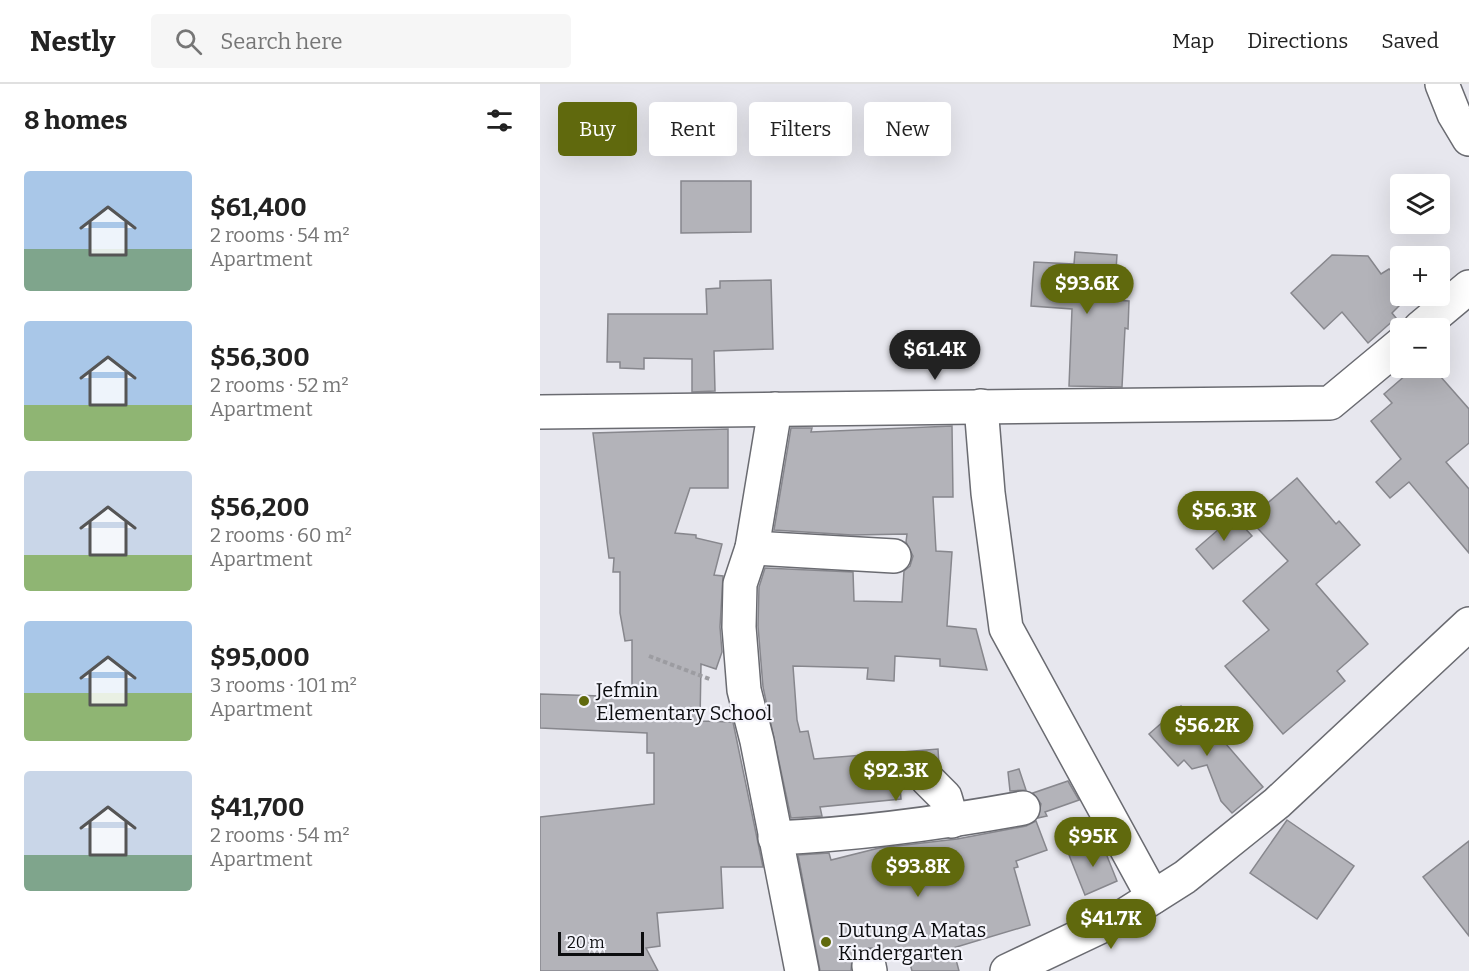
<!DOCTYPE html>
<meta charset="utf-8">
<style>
:root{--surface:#fff;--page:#f6f6f6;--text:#222;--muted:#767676;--line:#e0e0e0;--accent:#60690d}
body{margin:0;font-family:Bitter,serif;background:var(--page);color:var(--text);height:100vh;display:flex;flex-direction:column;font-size:22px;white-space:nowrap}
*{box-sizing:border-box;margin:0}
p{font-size:20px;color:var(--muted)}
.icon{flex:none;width:33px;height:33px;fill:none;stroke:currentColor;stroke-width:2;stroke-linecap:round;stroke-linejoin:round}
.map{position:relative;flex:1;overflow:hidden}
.panel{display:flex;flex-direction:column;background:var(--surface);width:540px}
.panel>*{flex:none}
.banner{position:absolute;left:18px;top:18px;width:570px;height:54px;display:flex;gap:12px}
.buttons{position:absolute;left:850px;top:90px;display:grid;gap:12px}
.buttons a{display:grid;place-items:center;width:60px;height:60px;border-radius:6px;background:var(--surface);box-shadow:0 6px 24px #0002;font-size:30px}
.scale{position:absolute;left:18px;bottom:15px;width:86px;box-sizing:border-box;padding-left:6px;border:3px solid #0c0d0f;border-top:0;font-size:16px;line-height:21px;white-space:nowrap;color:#0c0d0f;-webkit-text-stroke:4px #f4f4fb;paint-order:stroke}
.price{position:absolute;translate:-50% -51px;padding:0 14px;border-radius:21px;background:var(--accent);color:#fff;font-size:20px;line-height:39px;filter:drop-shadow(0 2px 3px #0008)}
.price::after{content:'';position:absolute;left:50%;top:36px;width:18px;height:14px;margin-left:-9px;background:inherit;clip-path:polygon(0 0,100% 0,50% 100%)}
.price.active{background:#222;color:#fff}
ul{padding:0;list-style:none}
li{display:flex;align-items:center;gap:18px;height:150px;padding:0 24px}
li span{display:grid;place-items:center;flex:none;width:168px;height:120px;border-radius:6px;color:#555}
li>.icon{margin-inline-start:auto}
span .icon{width:72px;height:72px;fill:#fffc;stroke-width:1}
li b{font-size:26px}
h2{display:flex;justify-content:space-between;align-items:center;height:72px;padding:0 24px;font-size:26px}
.pill{padding:0 21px;border-radius:6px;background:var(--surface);box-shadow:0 6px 24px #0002;font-size:21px;line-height:54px}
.pill.active{background:var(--accent);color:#fff}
header{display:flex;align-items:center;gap:36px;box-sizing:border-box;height:84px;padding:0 30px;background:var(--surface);border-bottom:2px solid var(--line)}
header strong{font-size:28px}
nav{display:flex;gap:33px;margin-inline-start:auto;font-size:21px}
.search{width:420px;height:54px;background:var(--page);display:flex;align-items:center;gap:15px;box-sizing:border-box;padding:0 21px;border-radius:6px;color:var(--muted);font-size:22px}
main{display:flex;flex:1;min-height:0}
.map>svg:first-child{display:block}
.building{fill:#b3b3b9;stroke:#87878d;stroke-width:1.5}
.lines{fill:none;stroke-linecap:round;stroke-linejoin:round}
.minor-casing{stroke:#6a6b71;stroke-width:36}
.path{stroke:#9c9ca1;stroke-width:4;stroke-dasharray:4.5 3;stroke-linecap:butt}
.minor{stroke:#fff;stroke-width:33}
.poi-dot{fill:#60690d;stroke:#f4f4fb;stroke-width:2}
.labels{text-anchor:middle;stroke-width:4.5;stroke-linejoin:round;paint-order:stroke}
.poi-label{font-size:20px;fill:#0c0d0f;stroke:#f4f4fb;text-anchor:start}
</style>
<header>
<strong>Nestly</strong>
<div class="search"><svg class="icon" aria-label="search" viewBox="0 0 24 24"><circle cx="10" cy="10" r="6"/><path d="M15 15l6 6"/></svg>Search here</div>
<nav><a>Map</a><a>Directions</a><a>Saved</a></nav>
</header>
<main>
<section class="panel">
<h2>8 homes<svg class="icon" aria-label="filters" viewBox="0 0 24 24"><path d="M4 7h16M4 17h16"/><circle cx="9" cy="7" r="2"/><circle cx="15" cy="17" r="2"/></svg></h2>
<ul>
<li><span style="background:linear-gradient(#a9c7e8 65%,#7fa58c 0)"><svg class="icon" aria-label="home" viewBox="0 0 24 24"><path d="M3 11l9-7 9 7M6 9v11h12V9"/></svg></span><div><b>$61,400</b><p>2 rooms · 54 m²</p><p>Apartment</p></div></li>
<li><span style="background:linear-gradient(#a9c7e8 70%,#8fb573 0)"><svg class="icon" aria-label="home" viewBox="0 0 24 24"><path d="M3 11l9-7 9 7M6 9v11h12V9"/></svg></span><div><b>$56,300</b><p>2 rooms · 52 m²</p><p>Apartment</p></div></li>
<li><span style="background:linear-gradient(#c9d6e8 70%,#8fb573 0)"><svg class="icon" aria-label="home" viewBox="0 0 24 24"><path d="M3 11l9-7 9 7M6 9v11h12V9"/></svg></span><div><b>$56,200</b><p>2 rooms · 60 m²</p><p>Apartment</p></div></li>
<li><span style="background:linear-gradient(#a9c7e8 60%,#8fb573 0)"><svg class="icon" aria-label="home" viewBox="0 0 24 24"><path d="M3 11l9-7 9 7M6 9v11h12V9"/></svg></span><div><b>$95,000</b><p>3 rooms · 101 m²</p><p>Apartment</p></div></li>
<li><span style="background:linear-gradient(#c9d6e8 70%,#7fa58c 0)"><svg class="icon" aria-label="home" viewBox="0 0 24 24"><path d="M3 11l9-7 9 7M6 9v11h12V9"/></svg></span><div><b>$41,700</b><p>2 rooms · 54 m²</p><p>Apartment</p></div></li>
</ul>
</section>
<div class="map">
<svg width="929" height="887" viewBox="0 0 929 887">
<rect width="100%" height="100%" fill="#e7e7ee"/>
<!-- building -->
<g class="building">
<polygon points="141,97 211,97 211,148 141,149"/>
<polygon points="535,168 577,171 574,216 589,217 588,245 585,244 582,303 529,302 532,225 491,222 494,178 534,180"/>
<polygon points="792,171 828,172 841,190 849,185 861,196 861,220 852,229 856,234 828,259 802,228 784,245 751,209"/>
<polygon points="231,196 233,265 174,267 175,307 152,308 152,275 104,274 104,285 80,284 80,278 67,278 68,230 167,230 166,205 180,204 180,197"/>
<polygon points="874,284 893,284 929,325 929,359 906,378 929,405 929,469 869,398 850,414 836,398 861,375 831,337 852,319 844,310"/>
<polygon points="412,342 413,413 393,413 396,467 412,468 407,542 436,545 447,586 400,582 400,575 355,572 354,597 327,595 328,584 253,582 257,636 260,648 268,647 274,675 398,665 399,681 391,677 383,677 374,681 369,690 359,690 361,715 280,723 282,732 251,734 223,603 218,542 219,503 225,484 313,488 314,517 362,518 364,487 370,482 373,472 366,458 367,450 312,451 234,446 251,344 272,344 271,348"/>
<polygon points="188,345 188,404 150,404 135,449 156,451 156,454 182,460 174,491 183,492 180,543 182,568 176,585 161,580 160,637 193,638 223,783 181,783 183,824 117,829 120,862 106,864 118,887 0,887 0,733 114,720 114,669 107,669 107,649 0,644 0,610 92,613 92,556 85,557 80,529 80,488 73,488 74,474 69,474 53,349"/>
<polygon points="757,394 796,440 799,437 820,461 776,500 828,560 797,587 805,597 743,650 685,582 729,546 703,517 748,477 709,435"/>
<polygon points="694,432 712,452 673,485 656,465"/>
<polygon points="641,622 668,652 674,646 723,703 692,729 681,717 667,681 652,685 644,676 638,682 609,650"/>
<polygon points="479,685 486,706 470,707 468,688"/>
<polygon points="528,697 539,716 505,728 507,732 498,734 501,720 493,709"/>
<polygon points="747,736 814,782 777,835 710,789"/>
<polygon points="496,737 507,766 476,777 478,783 474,784 490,841 413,864 419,887 372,887 367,868 345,874 336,864 326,864 317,868 312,875 311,887 280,887 258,771 289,769 291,776 339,764 417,755 486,742"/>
<polygon points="561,757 577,797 545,811 529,771"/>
<polygon points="929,757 929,852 883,793"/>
</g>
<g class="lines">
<!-- minor casing -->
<g class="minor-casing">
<g id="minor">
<polyline points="902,0 914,30 929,55"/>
<polyline points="880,244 929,203"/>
<polyline points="441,322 448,409 466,544 613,813"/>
<polyline points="235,325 212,464 200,500 199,543 204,606 217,657 262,887"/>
<polyline points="0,328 790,319 861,260"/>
<polyline points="212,464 354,472"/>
<polyline points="387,695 405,713 412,737"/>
<path d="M 235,754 C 318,750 401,739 483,724"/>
<polyline points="329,882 330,887"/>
<polyline points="467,887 585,831 645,793 737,719 929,540"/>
</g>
</g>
<!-- path -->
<polyline class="path" points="109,572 172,596"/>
<!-- minor -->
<use href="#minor" class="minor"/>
</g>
<!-- markers -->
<g class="poi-dot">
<circle cx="44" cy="617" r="6"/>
<circle cx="286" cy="858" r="6"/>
</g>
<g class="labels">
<!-- poi labels -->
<g class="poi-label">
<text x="56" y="613">Jefmin<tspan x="56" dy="23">Elementary School</tspan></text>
<text x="298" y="853">Dutung A Matas<tspan x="298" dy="23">Kindergarten</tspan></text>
</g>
</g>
</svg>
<div class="buttons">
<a><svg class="icon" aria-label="layers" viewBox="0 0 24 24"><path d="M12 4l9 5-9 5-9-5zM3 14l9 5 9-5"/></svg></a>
<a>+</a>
<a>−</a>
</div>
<div class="scale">20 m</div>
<b class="price" style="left:547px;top:231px">$93.6K</b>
<b class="price active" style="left:395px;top:297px">$61.4K</b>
<b class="price" style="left:684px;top:458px">$56.3K</b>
<b class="price" style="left:667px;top:673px">$56.2K</b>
<b class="price" style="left:356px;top:718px">$92.3K</b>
<b class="price" style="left:553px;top:784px">$95K</b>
<b class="price" style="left:378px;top:814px">$93.8K</b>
<b class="price" style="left:571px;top:866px">$41.7K</b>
<div class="banner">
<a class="pill active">Buy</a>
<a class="pill">Rent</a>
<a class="pill">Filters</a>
<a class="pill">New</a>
</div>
</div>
</main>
